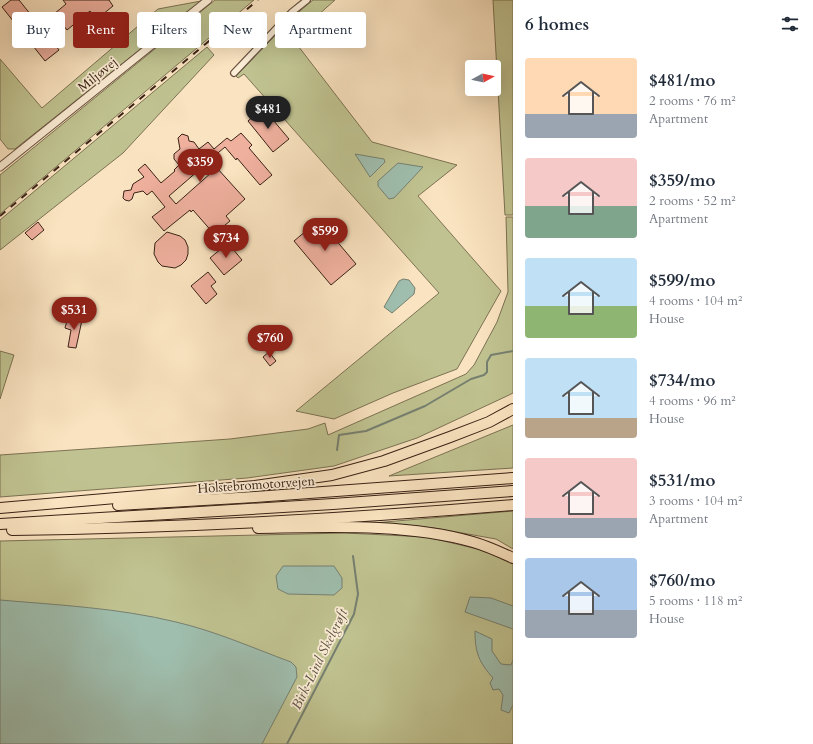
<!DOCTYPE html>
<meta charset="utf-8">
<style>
:root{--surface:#fff;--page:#f2f2f3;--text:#1f2937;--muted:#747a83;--accent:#8f2418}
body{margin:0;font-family:Cardo,serif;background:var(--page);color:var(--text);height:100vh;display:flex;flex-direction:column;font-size:15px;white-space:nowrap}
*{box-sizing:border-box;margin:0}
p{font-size:13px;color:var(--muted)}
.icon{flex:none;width:22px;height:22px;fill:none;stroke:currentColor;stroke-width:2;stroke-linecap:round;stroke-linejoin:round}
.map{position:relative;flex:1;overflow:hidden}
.details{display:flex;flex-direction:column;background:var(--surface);width:300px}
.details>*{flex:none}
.guide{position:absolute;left:12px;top:12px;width:380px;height:36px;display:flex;gap:8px}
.needle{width:26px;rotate:82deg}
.fabs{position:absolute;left:465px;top:60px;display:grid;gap:8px}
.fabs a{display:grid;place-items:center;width:36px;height:36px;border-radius:4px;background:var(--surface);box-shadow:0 4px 16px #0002;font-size:20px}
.price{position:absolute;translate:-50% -34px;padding:0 9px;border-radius:14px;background:var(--accent);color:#fff;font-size:13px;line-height:26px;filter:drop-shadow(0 1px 2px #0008)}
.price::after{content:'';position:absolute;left:50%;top:24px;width:12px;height:9px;margin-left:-6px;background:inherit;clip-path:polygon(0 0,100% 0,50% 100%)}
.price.current{background:#222;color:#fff}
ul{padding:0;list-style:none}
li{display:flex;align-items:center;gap:12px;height:100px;padding:0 12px}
li span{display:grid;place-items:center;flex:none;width:112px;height:80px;border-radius:4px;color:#555}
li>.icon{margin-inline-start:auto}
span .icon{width:48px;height:48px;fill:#fffc;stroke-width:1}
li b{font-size:17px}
h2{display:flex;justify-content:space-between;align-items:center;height:48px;padding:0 12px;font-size:17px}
.tag{padding:0 14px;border-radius:4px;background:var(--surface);box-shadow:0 4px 16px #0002;font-size:14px;line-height:36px}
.tag.current{background:var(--accent);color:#fff}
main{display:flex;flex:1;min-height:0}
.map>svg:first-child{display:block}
.green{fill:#c0c391;stroke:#7c7253}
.water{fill:#9fbeae;stroke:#768071}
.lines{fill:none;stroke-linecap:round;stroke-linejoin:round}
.stream{stroke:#768071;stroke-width:2}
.building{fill:#efb09e;stroke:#392215;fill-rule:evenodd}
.minor-casing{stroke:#695240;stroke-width:8}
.tertiary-casing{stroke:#695240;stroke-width:9}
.motorway-casing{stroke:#392215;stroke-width:12}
.minor{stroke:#fcedd6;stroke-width:5.5}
.tertiary{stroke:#fcedd6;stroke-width:7}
.motorway{stroke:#fae3c0;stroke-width:10}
.rail{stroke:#392215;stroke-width:2;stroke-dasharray:7 7;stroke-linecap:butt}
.labels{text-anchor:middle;stroke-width:3.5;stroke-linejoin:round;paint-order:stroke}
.street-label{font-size:13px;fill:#392215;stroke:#fcedd6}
.water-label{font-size:14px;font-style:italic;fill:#585143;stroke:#fcedd6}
</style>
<main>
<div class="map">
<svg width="513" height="744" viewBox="0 0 513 744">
<rect width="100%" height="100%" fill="#fae3c0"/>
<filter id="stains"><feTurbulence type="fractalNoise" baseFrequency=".005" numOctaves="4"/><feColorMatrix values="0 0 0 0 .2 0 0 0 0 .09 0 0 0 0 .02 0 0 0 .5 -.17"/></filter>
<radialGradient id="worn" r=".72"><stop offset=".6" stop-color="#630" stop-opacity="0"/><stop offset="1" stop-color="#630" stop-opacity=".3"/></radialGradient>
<!-- green -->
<g class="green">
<polygon points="215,0 254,0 0,214 0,175"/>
<polygon points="313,0 335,0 292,38 372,142 457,165 418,196 501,291 457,369 393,393 334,419 296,411 439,293 244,74 238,78 236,76 294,16"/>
<polygon points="493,0 513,0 513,215 505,215"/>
<polygon points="201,1 15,149 8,149 0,139 0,59 42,108 158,9"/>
<polygon points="207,47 214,55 123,153 0,250 0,220"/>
<polygon points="506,217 513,217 513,393 507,396 417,438 334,466 247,478 0,497 0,455 230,439 308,429 325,423 328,435 466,374 474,365 497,322 508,292"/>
<polygon points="0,351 14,355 0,399"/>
<polygon points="513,425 513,468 389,476"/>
<polygon points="513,511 513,549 496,539 434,528 373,523"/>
<polygon points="345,533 427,537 490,552 513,564 513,744 0,744 0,541"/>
</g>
<!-- water -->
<g class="water">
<polygon points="355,154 384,159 385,162 370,177"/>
<polygon points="398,163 423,167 394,198 389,199 378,186 378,181"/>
<polygon points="403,279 409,280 415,288 414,294 392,313 384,307 399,281"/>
<polygon points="283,566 334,566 342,578 342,588 334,595 288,594 278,589 276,576"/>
<polygon points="470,597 491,598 513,606 513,629 465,612"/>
<path d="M 0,600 C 58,605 119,608 176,622 C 215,631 253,648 291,662 L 296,667 L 297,677 L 262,744 L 0,744 Z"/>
<path d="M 475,631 L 492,639 L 492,651 L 501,664 L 511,665 L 513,660 L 513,705 L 509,713 L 501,710 L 503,695 L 499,689 L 493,690 L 490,683 L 493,678 C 479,662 475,653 475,631 Z"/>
</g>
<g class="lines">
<!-- stream -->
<g class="stream">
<polyline points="337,450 339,435 366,431 425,406 471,379 484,375 487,372 487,362 491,355 513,351"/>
<polyline points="287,744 354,614 358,594 353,556"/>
</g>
</g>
<!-- building -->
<g class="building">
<polygon points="11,0 19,0 59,50 45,61 2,7"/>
<polygon points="63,0 109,0 113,6 97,19 90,11 67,30 54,14 66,4"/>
<polygon points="263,108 289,139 273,152 248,121"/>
<path d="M 241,133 L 252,145 L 249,148 L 272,175 L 260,185 L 237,158 L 236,160 L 225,147 L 212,158 L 219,166 L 217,168 L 245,199 L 226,216 L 230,221 L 214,234 L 193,210 L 191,212 L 190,210 L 164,231 L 152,217 L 165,207 L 152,191 L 147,195 L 143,191 L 134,193 L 132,199 L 129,201 L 125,200 L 123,198 L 124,191 L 131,190 L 133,184 L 144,177 L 138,170 L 145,164 L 161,183 L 175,171 L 174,170 L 179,165 L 174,159 L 174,154 L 180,149 L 178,138 L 182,134 L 188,136 L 189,141 L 194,142 L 199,149 L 208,142 L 214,149 L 227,138 L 231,141 ZM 206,164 L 212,172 L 176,204 L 169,196 Z"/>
<polygon points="319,220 356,264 331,285 294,241"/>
<polygon points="38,222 44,230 32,240 25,233"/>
<polygon points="167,232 180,236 185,240 188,247 188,254 186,260 181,265 175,268 162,266 158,262 154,254 155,243"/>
<polygon points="228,243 242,260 224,275 210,258"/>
<polygon points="208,272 216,282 211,286 217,294 206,304 191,286"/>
<polygon points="68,317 82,320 76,348 68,347 71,330 65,328"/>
<polygon points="269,352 276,361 270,366 263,357"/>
</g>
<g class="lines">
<!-- minor casing -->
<g class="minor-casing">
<polyline id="minor" points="234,73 292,12 307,0"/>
</g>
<!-- tertiary casing -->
<g class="tertiary-casing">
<polyline id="tertiary" points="0,167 208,0"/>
</g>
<!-- motorway casing -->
<g class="motorway-casing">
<g id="motorway">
<polyline points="118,505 255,497 513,478"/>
<polyline points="0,508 255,486 332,475 384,461 450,437 489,422 513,409"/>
<polyline points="0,524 333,504 513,491"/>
<path d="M 258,528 C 327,527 407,523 473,542 C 487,546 500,552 513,558"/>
<path d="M 12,530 C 179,528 346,519 513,505"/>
</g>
</g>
<!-- minor -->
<use href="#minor" class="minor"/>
<!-- tertiary -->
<use href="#tertiary" class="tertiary"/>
<!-- motorway -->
<use href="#motorway" class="motorway"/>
<!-- rail -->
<polyline class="rail" points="0,216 258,0"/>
</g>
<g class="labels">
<!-- street labels -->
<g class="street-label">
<text transform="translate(97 74) rotate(-39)" y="5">Miljøvej</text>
<text transform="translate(256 484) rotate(-4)" y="5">Holstebromotorvejen</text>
</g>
<!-- water labels -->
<g class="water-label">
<text transform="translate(319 659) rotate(-64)" y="5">Birk-Lind Skelgrøft</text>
</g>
</g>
<rect width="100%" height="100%" filter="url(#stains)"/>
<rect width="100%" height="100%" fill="url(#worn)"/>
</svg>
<div class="fabs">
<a><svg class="needle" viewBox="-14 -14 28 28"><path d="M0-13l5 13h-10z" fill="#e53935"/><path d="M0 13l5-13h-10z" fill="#747a83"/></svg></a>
</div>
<b class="price current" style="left:268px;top:130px">$481</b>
<b class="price" style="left:200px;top:183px">$359</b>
<b class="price" style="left:325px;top:252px">$599</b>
<b class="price" style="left:226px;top:259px">$734</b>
<b class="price" style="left:74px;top:331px">$531</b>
<b class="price" style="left:270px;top:359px">$760</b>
<div class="guide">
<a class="tag">Buy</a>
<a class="tag current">Rent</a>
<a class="tag">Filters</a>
<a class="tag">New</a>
<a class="tag">Apartment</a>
</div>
</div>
<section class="details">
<h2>6 homes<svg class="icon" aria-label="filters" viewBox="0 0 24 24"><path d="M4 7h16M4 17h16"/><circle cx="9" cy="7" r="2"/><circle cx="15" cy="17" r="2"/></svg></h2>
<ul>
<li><span style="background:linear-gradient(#ffd9b3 70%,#9aa5b1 0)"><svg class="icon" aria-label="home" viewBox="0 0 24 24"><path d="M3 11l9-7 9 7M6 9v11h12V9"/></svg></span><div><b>$481/mo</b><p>2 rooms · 76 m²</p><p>Apartment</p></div></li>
<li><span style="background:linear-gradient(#f6c9c9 60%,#7fa58c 0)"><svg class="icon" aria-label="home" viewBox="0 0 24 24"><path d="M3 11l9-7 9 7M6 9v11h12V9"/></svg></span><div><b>$359/mo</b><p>2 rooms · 52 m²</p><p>Apartment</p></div></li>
<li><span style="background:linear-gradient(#bfe0f5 60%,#8fb573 0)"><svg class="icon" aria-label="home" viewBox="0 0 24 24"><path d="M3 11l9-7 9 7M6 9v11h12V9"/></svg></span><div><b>$599/mo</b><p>4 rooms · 104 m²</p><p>House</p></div></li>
<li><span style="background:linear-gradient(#bfe0f5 75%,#b9a48a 0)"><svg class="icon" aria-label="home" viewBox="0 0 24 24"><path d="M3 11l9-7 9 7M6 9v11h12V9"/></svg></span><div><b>$734/mo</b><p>4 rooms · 96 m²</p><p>House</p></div></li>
<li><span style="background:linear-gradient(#f6c9c9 75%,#9aa5b1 0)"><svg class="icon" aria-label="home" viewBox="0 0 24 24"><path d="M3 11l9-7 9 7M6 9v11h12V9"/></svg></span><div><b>$531/mo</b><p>3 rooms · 104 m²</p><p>Apartment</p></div></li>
<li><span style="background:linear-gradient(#a9c7e8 65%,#9aa5b1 0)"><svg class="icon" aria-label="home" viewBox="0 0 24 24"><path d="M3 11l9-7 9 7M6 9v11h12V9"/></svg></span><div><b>$760/mo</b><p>5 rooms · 118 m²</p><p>House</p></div></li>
</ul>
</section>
</main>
